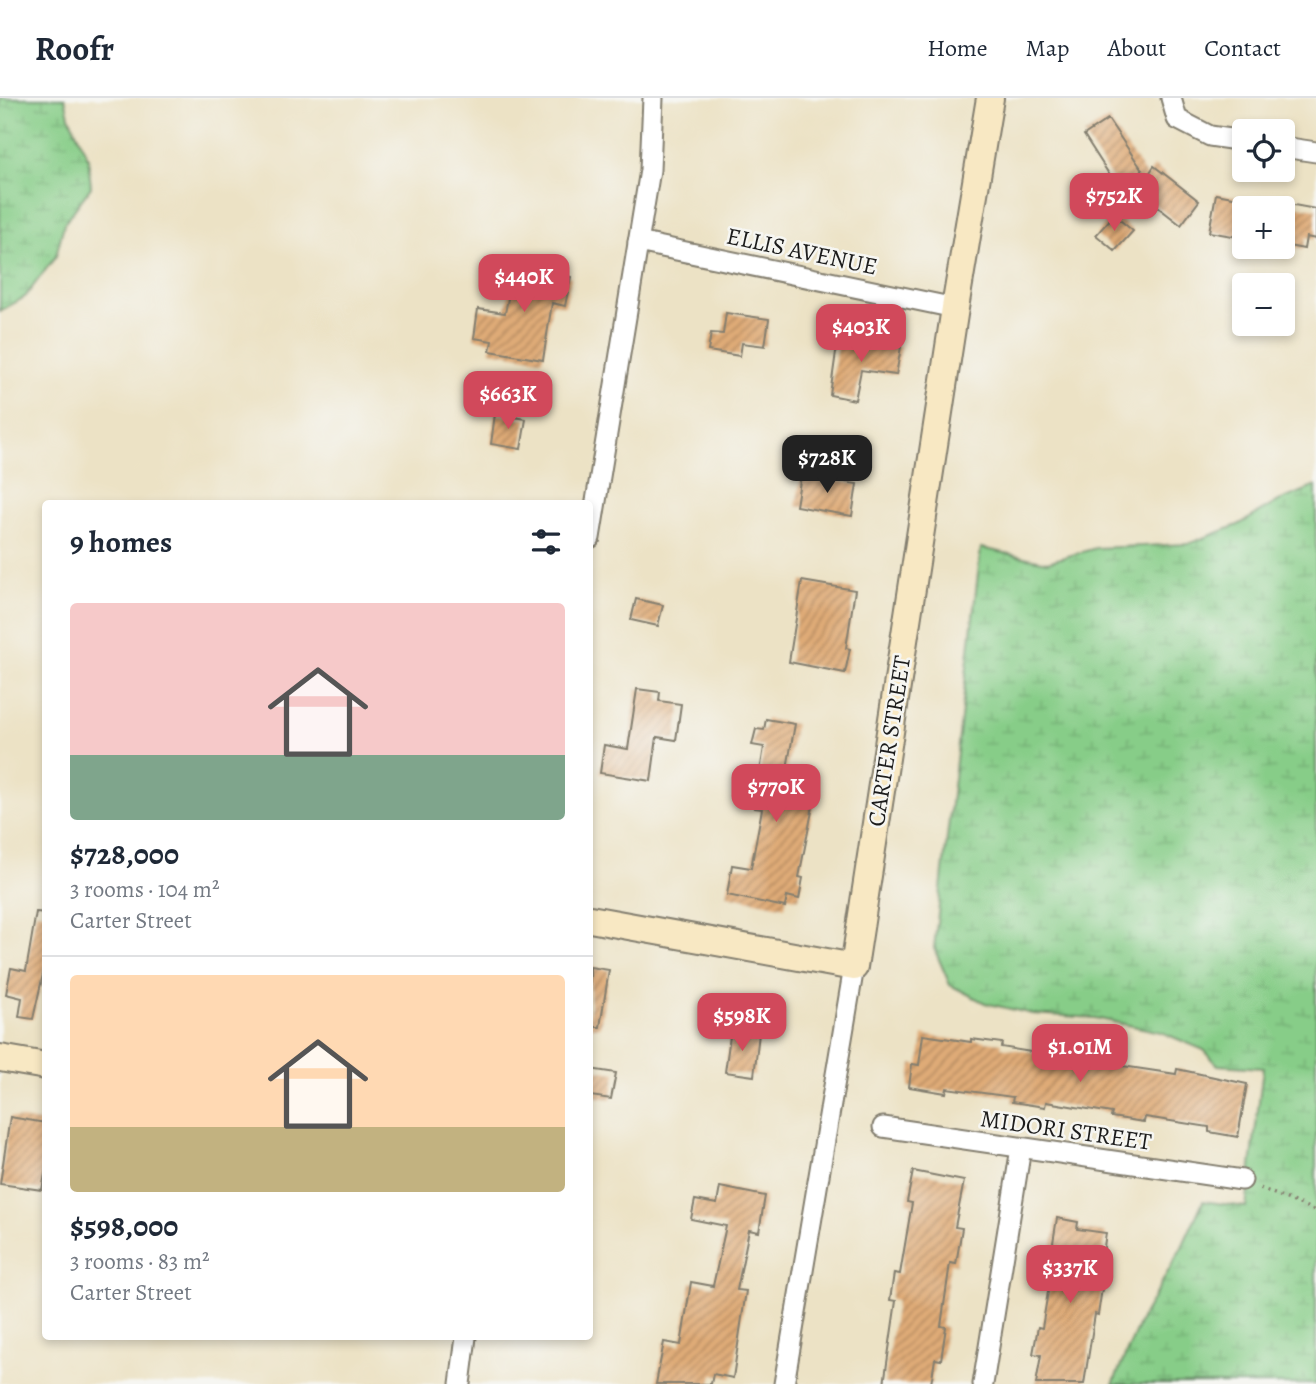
<!DOCTYPE html>
<meta charset="utf-8">
<style>
:root{--surface:#fff;--page:#f2f2f3;--text:#1f2937;--muted:#747a83;--line:#e0e1e3;--accent:#d1495b}
body{margin:0;font-family:Alegreya,serif;background:var(--page);color:var(--text);height:100vh;display:flex;flex-direction:column;font-size:26px;white-space:nowrap}
*{box-sizing:border-box;margin:0}
p{font-size:23px;color:var(--muted)}
.icon{flex:none;width:38px;height:38px;fill:none;stroke:currentColor;stroke-width:2;stroke-linecap:round;stroke-linejoin:round}
.map{position:relative;flex:1;overflow:hidden}
.sheet{position:absolute;left:42px;top:402px;width:551px;height:840px;display:flex;flex-direction:column;background:var(--surface);border-radius:7px;box-shadow:0 4px 10px #0003}
.sheet>*{flex:none}
.fabs{position:absolute;left:1232px;top:21px;display:grid;gap:14px}
.fabs a{display:grid;place-items:center;width:63px;height:63px;border-radius:7px;background:var(--surface);box-shadow:0 4px 10px #0003;font-size:35px}
.price{position:absolute;translate:-50% -60px;padding:0 16px;border-radius:14px;background:var(--accent);color:#fff;font-size:23px;line-height:46px;filter:drop-shadow(0 2px 4px #0008)}
.price::after{content:'';position:absolute;left:50%;top:42px;width:21px;height:16px;margin-left:-10px;background:inherit;clip-path:polygon(0 0,100% 0,50% 100%)}
.price.selected{background:#222;color:#fff}
ul{padding:0;list-style:none}
li{display:grid;align-content:center;gap:14px;height:371px;padding:0 28px}
li+li{border-top:2px solid var(--line)}
li span{display:grid;place-items:center;height:217px;border-radius:7px;color:#555}
li>.icon{margin-inline-start:auto}
span .icon{width:126px;height:126px;fill:#fffc;stroke-width:1}
li b{font-size:30px}
h2{display:flex;justify-content:space-between;align-items:center;height:84px;padding:0 28px;font-size:30px}
header{display:flex;align-items:center;gap:42px;box-sizing:border-box;height:98px;padding:0 35px;background:var(--surface);border-bottom:2px solid var(--line)}
header strong{font-size:33px}
nav{display:flex;gap:38px;margin-inline-start:auto;font-size:24px}
.map>svg:first-child{display:block}
.wetland{fill:url(#wetland-marsh);stroke:#527452;stroke-width:2}
.building{fill:url(#building-hatch)}
.lines{fill:none;stroke-linecap:round;stroke-linejoin:round}
.street-casing{stroke:#847f70;stroke-width:23}
.secondary-casing{stroke:#847f70;stroke-width:30}
.path{stroke:#847f70;stroke-width:3.5;stroke-dasharray:2 5;stroke-linecap:butt}
.street{stroke:#fff;stroke-width:19}
.secondary{stroke:#f8e8c3;stroke-width:26}
.labels{text-anchor:middle;stroke-width:5;stroke-linejoin:round;paint-order:stroke}
.street-label{font-size:24px;fill:#1c1c1c;stroke:#f6f6f2}
</style>
<header>
<strong>Roofr</strong>
<nav><a>Home</a><a>Map</a><a>About</a><a>Contact</a></nav>
</header>
<div class="map">
<svg width="1316" height="1286" viewBox="0 0 1316 1286">
<defs>
<pattern id="wetland-marsh" width="20" height="14" patternUnits="userSpaceOnUse" patternTransform="scale(1.75)"><rect width="20" height="14" fill="#87cd88"/><path d="M1 5h8M5 5V1M11 12h8M15 12V8" fill="none" stroke="#74af75"/></pattern>
<pattern id="building-hatch" width="6" height="6" patternUnits="userSpaceOnUse" patternTransform="scale(1.75)"><rect width="6" height="6" fill="#dfab77"/><path d="M-1 1l2-2M0 6l6-6M5 7l2-2" fill="none" stroke="#b48a61"/></pattern>
</defs>
<rect width="100%" height="100%" fill="#f6f6f2"/>
<filter id="ink" filterUnits="userSpaceOnUse"><feTurbulence type="fractalNoise" baseFrequency=".0143" numOctaves="2"/><feDisplacementMap in="SourceGraphic" scale="14" xChannelSelector="R" yChannelSelector="G"/><feConvolveMatrix kernelMatrix="1 2 1 2 8 2 1 2 1" color-interpolation-filters="sRGB"/></filter>
<filter id="wash" filterUnits="userSpaceOnUse"><feTurbulence type="fractalNoise" baseFrequency=".00686" numOctaves="4" result="noise"/><feDisplacementMap in="SourceGraphic" scale="28" xChannelSelector="R" yChannelSelector="G"/><feGaussianBlur stdDeviation="1.57" result="paint"/><feColorMatrix in="noise" values="0 0 0 0 0 0 0 0 0 0 0 0 0 0 0 0 0 1.4 0 .05"/><feComposite in="paint" operator="in"/></filter>
<g filter="url(#wash)">
<rect width="100%" height="100%" fill="#ece2c5"/>
<!-- wetland -->
<g class="wetland">
<polygon points="0,0 65,0 69,18 88,60 91,89 64,126 56,158 25,199 0,213"/>
<polygon points="1316,388 1316,1286 1113,1286 1141,1221 1182,1149 1203,1103 1246,1109 1263,970 1218,967 1204,952 1161,934 1095,920 1032,916 985,905 950,887 934,850 981,450 1047,464 1096,450 1188,446 1238,427 1279,403"/>
</g>
<g id="blocks">
<!-- building -->
<g class="building">
<polygon points="1108,21 1147,79 1154,68 1199,103 1181,127 1123,82 1116,87 1084,37"/>
<polygon points="1216,96 1244,101 1244,140 1209,134"/>
<polygon points="1283,105 1316,111 1316,141 1306,139 1304,151 1283,147"/>
<polygon points="1114,117 1133,133 1115,153 1096,137"/>
<polygon points="515,167 571,179 565,208 552,205 543,262 490,253 492,243 474,240 478,211 505,215"/>
<polygon points="726,215 769,221 765,248 742,245 740,258 708,253 711,235 723,236"/>
<polygon points="838,240 901,249 896,277 861,272 855,302 830,297"/>
<polygon points="495,316 526,321 521,351 491,346"/>
<polygon points="801,377 857,386 852,418 796,408"/>
<polygon points="802,483 855,492 846,550 850,551 845,575 789,564"/>
<polygon points="636,501 663,507 658,528 631,522"/>
<polygon points="637,591 660,594 659,603 681,606 676,642 657,639 651,683 600,675 604,647 628,651"/>
<polygon points="766,621 795,626 786,676 805,679 802,696 815,698 799,779 803,780 799,801 787,798 785,809 727,797 732,767 751,770 762,711 754,710 764,649 752,647 756,631 764,632"/>
<polygon points="36,814 46,815 46,863 33,921 19,919 22,900 6,896 11,870 26,873"/>
<polygon points="590,869 609,872 600,929 590,929"/>
<polygon points="731,931 759,935 754,978 725,974"/>
<polygon points="923,937 971,944 971,941 1002,945 1001,949 1074,961 1075,954 1103,959 1102,965 1176,976 1177,971 1247,986 1238,1039 1209,1034 1209,1029 1145,1019 1144,1024 1111,1019 1112,1015 1046,1004 1045,1009 1012,1004 1013,999 947,990 946,995 909,989 912,966 919,967"/>
<polygon points="590,971 616,975 611,1001 590,998"/>
<polygon points="10,1019 46,1025 46,1071 42,1092 0,1086"/>
<polygon points="913,1073 964,1083 955,1129 962,1130 956,1166 950,1165 941,1228 946,1229 941,1262 935,1261 931,1286 884,1286 896,1203 890,1202 894,1175 900,1176 912,1105 907,1104"/>
<polygon points="720,1089 765,1098 759,1134 749,1132 737,1192 746,1193 733,1280 713,1276 711,1286 656,1286 664,1244 681,1247 691,1184 713,1188 726,1128 691,1121 695,1102 717,1106"/>
<polygon points="1057,1120 1078,1124 1077,1131 1106,1135 1099,1183 1103,1184 1098,1217 1095,1216 1084,1286 1036,1286 1041,1257 1033,1256 1038,1229 1042,1230 1054,1158 1051,1157"/>
</g>
</g>
</g>
<g filter="url(#ink)">
<use href="#blocks" fill-opacity="0" stroke="#847f70" stroke-width="2"/>
<g class="lines">
<!-- street casing -->
<g class="street-casing">
<g id="street">
<polyline points="1171,0 1177,21 1210,38 1244,43"/>
<polyline points="1283,49 1316,54"/>
<polyline points="638,144 955,210"/>
<polyline points="590,440 650,72 653,0"/>
<polyline points="883,1029 1242,1082"/>
<polyline points="460,1286 466,1239"/>
<polyline points="784,1286 854,869"/>
<polyline points="983,1286 1021,1050"/>
</g>
</g>
<!-- secondary casing -->
<g class="secondary-casing">
<g id="secondary">
<polyline points="590,821 854,869 955,210 990,0"/>
<polyline points="0,960 46,968"/>
</g>
</g>
<!-- path -->
<polyline class="path" points="1260,1090 1316,1113"/>
<!-- street -->
<use href="#street" class="street"/>
<!-- secondary -->
<use href="#secondary" class="secondary"/>
</g>
</g>
<g class="labels">
<!-- street labels -->
<g class="street-label">
<text transform="translate(802 153) rotate(12)" y="8">ELLIS AVENUE</text>
<text transform="translate(889 643) rotate(-81)" y="8">CARTER STREET</text>
<text transform="translate(1066 1032) rotate(8)" y="8">MIDORI STREET</text>
</g>
</g>
</svg>
<div class="fabs">
<a><svg class="icon" aria-label="locate" viewBox="0 0 24 24"><circle cx="12" cy="12" r="6"/><path d="M12 2v4M12 18v4M2 12h4M18 12h4"/></svg></a>
<a>+</a>
<a>−</a>
</div>
<b class="price" style="left:1114px;top:135px">$752K</b>
<b class="price" style="left:524px;top:216px">$440K</b>
<b class="price" style="left:861px;top:266px">$403K</b>
<b class="price" style="left:508px;top:333px">$663K</b>
<b class="price selected" style="left:827px;top:397px">$728K</b>
<b class="price" style="left:776px;top:726px">$770K</b>
<b class="price" style="left:742px;top:955px">$598K</b>
<b class="price" style="left:1080px;top:986px">$1.01M</b>
<b class="price" style="left:1070px;top:1207px">$337K</b>
<section class="sheet">
<h2>9 homes<svg class="icon" aria-label="filters" viewBox="0 0 24 24"><path d="M4 7h16M4 17h16"/><circle cx="9" cy="7" r="2"/><circle cx="15" cy="17" r="2"/></svg></h2>
<ul>
<li><span style="background:linear-gradient(#f6c9c9 70%,#7fa58c 0)"><svg class="icon" aria-label="home" viewBox="0 0 24 24"><path d="M3 11l9-7 9 7M6 9v11h12V9"/></svg></span><div><b>$728,000</b><p>3 rooms · 104 m²</p><p>Carter Street</p></div></li>
<li><span style="background:linear-gradient(#ffd9b3 70%,#c2b280 0)"><svg class="icon" aria-label="home" viewBox="0 0 24 24"><path d="M3 11l9-7 9 7M6 9v11h12V9"/></svg></span><div><b>$598,000</b><p>3 rooms · 83 m²</p><p>Carter Street</p></div></li>
</ul>
</section>
</div>
